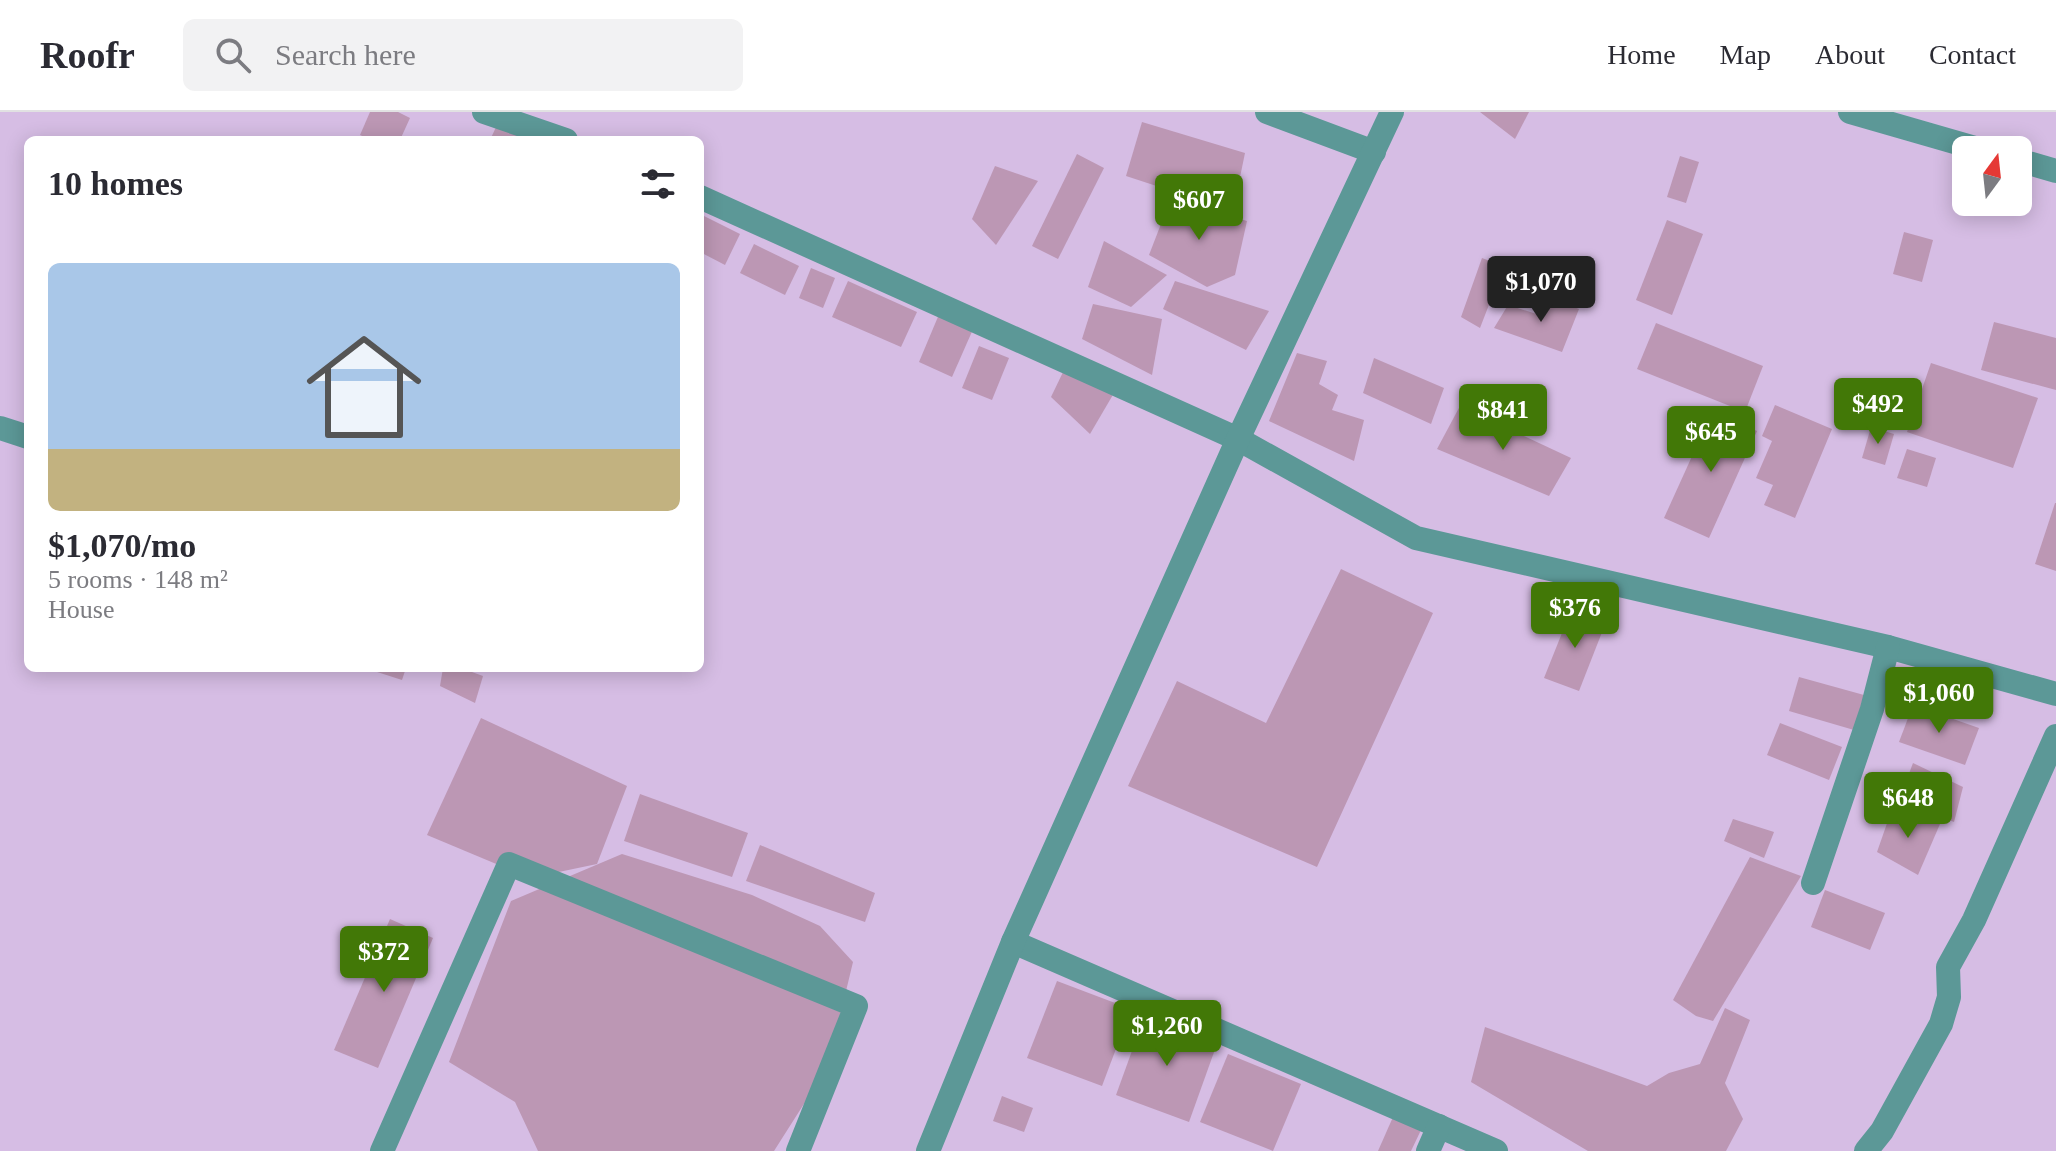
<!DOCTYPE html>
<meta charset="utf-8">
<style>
:root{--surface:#fff;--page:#f2f2f3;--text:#2b2b33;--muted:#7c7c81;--line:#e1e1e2;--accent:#427807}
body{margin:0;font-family:Georgia,serif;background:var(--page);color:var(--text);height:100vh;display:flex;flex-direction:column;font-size:30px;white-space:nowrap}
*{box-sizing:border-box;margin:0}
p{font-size:26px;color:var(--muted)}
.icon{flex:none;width:44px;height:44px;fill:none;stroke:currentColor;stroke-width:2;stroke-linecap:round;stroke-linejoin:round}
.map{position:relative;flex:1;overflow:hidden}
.sheet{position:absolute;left:24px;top:24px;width:680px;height:536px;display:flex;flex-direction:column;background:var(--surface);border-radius:12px;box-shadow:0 4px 20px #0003}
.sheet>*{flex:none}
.needle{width:52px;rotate:15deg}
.tools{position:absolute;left:1952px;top:24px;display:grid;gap:16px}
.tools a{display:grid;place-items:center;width:80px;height:80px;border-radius:12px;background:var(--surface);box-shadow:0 4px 20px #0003;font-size:40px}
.price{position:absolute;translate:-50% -68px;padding:0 18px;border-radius:8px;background:var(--accent);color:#fff;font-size:26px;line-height:52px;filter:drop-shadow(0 2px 4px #0008)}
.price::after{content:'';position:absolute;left:50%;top:48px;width:24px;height:18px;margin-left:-12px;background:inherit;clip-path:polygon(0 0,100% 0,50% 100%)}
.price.active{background:#222;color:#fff}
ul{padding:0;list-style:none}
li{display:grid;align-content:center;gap:16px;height:424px;padding:0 24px}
li span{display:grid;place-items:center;height:248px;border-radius:12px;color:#555}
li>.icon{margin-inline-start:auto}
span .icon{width:144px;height:144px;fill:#fffc;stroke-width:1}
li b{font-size:34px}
h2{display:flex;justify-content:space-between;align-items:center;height:96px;padding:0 24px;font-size:34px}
header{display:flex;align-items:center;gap:48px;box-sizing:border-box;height:112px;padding:0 40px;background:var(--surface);border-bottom:2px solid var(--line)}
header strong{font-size:38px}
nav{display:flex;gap:44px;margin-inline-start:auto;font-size:28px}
.search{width:560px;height:72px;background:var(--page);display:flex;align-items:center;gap:20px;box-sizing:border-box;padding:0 28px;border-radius:12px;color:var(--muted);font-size:30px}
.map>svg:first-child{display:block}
.building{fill:#bc97b4}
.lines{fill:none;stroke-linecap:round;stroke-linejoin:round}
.minor{stroke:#5c9897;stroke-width:24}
</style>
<header>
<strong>Roofr</strong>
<div class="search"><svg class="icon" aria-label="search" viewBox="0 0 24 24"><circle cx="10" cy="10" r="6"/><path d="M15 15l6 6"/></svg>Search here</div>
<nav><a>Home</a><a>Map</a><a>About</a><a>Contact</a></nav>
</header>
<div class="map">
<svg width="2056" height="1039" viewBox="0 0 2056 1039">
<rect width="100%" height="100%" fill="#d6bde4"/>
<!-- building -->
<g class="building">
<polygon points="370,0 398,0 410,6 400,28 371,28 360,23"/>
<polygon points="1480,0 1529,0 1515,27"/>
<polygon points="1142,10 1245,41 1233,99 1126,64"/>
<polygon points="497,13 530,28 490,28"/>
<polygon points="1077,42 1104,56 1058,147 1032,134"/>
<polygon points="1680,44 1699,50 1686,91 1667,85"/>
<polygon points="995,54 1038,69 996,133 972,107"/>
<polygon points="1171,86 1247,109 1235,163 1207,175 1149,143"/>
<polygon points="700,102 740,122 725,153 700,140"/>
<polygon points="1667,108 1703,122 1672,203 1636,188"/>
<polygon points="1904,120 1933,128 1922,170 1893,162"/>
<polygon points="1104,129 1167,163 1131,195 1088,175"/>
<polygon points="754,132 799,154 785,183 740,161"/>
<polygon points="1482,146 1532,165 1525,185 1497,172 1480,216 1461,205"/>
<polygon points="811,156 835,166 823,196 799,186"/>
<polygon points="848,169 917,200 901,235 832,205"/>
<polygon points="1175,169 1269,199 1246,238 1163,197"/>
<polygon points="1551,186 1579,197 1562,240 1494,216 1508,193 1543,204"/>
<polygon points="1093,192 1162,207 1152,263 1082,227"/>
<polygon points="940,200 974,215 952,265 919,250"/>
<polygon points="1994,210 2056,226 2056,278 1981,258"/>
<polygon points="1656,211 1763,254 1745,300 1637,257"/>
<polygon points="979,234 1009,246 992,288 962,276"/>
<polygon points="1297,241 1327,249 1319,272 1338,283 1332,298 1364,308 1354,349 1269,309"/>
<polygon points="1374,246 1444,276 1431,312 1363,281"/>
<polygon points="1931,251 2038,286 2013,356 1907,320"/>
<polygon points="1065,256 1114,281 1090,322 1051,285"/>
<polygon points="1775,293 1832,317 1795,406 1764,393 1773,373 1756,366 1772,329 1762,324"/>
<polygon points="1460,294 1571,346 1549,384 1437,337"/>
<polygon points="1713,298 1757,319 1709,426 1664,406"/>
<polygon points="1871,315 1894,322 1885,353 1862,346"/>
<polygon points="1907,337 1936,346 1927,375 1897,366"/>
<polygon points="2055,391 2056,391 2056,459 2035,452"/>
<polygon points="1341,457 1433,501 1317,755 1128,674 1177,569 1266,611"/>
<polygon points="1572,496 1606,510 1579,579 1544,566"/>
<polygon points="374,556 406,556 402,568 374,559"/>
<polygon points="443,556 461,556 483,564 475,591 440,574"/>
<polygon points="1799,565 1864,583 1854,618 1789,599"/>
<polygon points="1913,593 1979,616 1965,653 1899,630"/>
<polygon points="481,606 627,674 597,752 530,766 427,723"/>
<polygon points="1780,611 1842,635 1829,668 1767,643"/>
<polygon points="1913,651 1963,675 1954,710 1899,688"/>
<polygon points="640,682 748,721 732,765 624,729"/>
<polygon points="1892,697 1940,712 1918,763 1877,740"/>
<polygon points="1733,707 1774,720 1764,746 1724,729"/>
<polygon points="760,733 875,781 865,810 746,769"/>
<polygon points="622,742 752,783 820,814 853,850 828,954 774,1039 538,1039 515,990 449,950 511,789"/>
<polygon points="1750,745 1801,764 1713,909 1696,904 1673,888"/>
<polygon points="1825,778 1885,801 1870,838 1811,815"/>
<polygon points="390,807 433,826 378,956 334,938"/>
<polygon points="1057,869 1131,897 1102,974 1027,946"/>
<polygon points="1725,896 1750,908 1725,971 1743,1007 1726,1039 1588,1039 1471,970 1485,915 1647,974 1669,961 1700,952"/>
<polygon points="1145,903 1218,929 1189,1010 1116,983"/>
<polygon points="1228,942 1301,972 1273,1039 1200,1010"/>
<polygon points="1002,984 1033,996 1024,1020 993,1009"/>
<polygon points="1393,1005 1421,1018 1411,1039 1378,1039"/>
</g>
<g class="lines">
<!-- minor -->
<g class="minor">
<polyline points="484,0 566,28"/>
<polyline points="1267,0 1374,40"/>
<polyline points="1850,0 1982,38"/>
<polyline points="2018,48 2056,59"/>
<polyline points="700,85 1238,327 1416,426 1888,535 2056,582"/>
<polyline points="0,316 28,325"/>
<polyline points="1813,771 1872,597 1888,535"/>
<polyline points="1013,830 1496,1039"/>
<polyline points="382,1039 509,752 856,894 798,1039"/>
<polyline points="928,1039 1013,830 1238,327 1392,0"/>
<polyline points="1428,1039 1439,1014"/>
<polyline points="1866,1039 1882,1019 1941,912 1949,885 1948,855 1974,808 2056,624"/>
</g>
</g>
</svg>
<div class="tools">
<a><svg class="needle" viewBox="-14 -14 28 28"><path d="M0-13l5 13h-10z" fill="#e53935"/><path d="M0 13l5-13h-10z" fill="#7c7c81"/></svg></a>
</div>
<b class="price" style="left:1199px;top:130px">$607</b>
<b class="price active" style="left:1541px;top:212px">$1,070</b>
<b class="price" style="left:1878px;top:334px">$492</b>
<b class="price" style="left:1503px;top:340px">$841</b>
<b class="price" style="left:1711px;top:362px">$645</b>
<b class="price" style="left:1575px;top:538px">$376</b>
<b class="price" style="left:1939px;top:623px">$1,060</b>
<b class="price" style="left:1908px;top:728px">$648</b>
<b class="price" style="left:384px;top:882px">$372</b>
<b class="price" style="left:1167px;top:956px">$1,260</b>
<section class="sheet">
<h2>10 homes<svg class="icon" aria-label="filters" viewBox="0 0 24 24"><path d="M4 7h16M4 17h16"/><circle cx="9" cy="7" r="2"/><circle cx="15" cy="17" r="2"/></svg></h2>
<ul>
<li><span style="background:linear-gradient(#a9c7e8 75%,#c2b280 0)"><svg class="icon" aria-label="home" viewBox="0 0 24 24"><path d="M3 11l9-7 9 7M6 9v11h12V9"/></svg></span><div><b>$1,070/mo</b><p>5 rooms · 148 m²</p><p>House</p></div></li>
</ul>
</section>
</div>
